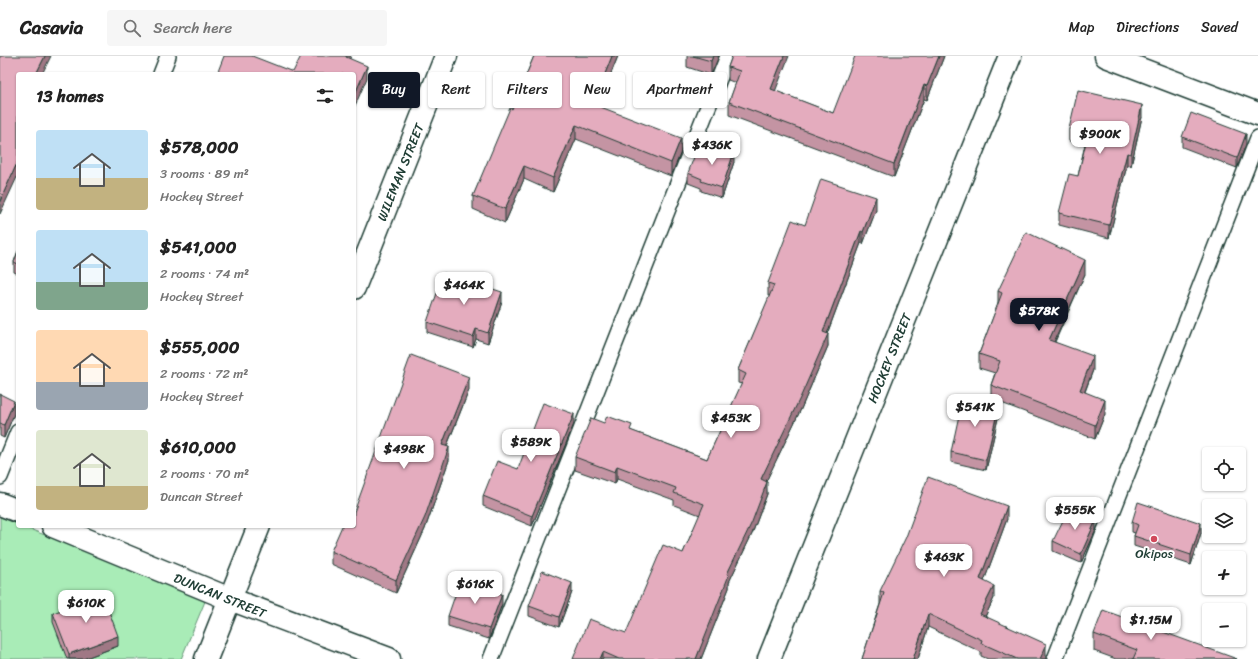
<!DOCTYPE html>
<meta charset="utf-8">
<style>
:root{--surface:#fff;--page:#f6f6f6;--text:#222;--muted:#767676;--line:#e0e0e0;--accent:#111827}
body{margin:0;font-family:Sriracha,sans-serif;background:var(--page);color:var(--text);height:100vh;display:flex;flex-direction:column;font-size:15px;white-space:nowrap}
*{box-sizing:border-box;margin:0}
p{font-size:13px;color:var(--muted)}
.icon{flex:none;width:22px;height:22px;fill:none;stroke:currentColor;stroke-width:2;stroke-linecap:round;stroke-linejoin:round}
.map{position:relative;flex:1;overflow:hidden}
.sheet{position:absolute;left:16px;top:16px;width:340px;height:456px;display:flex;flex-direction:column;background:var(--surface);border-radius:4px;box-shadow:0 1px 3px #0004}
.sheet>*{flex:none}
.banner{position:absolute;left:368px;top:16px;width:380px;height:36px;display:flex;gap:8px}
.buttons{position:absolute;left:1202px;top:391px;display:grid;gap:8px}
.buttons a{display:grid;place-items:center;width:44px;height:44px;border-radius:4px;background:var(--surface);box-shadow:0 1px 3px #0004;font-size:20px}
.price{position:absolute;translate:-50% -34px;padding:0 9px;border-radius:8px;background:#fff;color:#222;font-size:13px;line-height:26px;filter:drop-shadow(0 1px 2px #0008)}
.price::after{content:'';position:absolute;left:50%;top:24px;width:12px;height:9px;margin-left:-6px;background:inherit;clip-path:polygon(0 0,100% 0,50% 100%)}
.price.current{background:var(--accent);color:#fff}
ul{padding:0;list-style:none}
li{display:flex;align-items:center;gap:12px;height:100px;padding:0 20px}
li span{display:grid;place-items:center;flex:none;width:112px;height:80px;border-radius:4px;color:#555}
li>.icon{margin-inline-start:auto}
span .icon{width:48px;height:48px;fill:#fffc;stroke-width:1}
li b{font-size:17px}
h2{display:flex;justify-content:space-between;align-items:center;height:48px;padding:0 20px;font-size:17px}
.tag{padding:0 14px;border-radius:4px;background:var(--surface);box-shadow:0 1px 3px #0004;font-size:14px;line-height:36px}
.tag.current{background:var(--accent);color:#fff}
header{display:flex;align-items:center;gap:24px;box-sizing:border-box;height:56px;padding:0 20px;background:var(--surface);border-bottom:1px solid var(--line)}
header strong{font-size:19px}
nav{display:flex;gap:22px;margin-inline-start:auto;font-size:14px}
.search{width:280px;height:36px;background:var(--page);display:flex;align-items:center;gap:10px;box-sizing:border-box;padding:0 14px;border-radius:4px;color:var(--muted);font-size:15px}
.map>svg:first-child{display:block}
.green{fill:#a9ecb7;stroke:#649476}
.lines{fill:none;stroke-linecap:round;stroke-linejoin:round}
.lane-casing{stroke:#1f3d34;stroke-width:18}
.street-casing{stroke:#1f3d34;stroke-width:25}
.secondary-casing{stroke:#1f3d34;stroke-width:25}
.lane{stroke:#fff;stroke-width:15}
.street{stroke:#fff;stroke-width:22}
.secondary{stroke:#fff;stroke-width:22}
.wall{fill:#c494a3;stroke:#1f3d34}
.shaded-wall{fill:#a07885;stroke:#1f3d34}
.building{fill:#e4acbe;stroke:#1f3d34}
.poi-dot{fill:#d1495b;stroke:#fff;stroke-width:1.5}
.labels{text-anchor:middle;stroke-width:4;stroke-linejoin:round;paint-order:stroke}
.street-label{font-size:13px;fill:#1f3d34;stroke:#fff}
.poi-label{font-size:13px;fill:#1f3d34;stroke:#fff}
</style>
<header>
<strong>Casavia</strong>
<div class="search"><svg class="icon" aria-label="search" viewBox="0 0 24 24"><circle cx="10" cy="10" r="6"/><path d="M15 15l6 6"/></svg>Search here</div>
<nav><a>Map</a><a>Directions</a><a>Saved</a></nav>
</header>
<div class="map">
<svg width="1258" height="603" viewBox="0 0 1258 603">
<rect width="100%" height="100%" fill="#fff"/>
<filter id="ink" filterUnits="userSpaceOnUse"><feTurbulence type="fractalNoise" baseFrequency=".025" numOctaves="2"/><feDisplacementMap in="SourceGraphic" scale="8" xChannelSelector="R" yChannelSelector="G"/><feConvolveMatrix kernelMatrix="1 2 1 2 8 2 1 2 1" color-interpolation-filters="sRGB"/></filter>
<g filter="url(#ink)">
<!-- green -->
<polygon class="green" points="0,461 18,468 18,470 22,470 206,543 181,603 0,603"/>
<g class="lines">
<!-- lane casing -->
<g class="lane-casing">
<g id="lane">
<polyline points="161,18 168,0"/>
<polyline points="0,421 18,376"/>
<polyline points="491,603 728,0"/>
<polyline points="1055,603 1258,82"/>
</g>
</g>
<!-- street casing -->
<g class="street-casing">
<g id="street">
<polyline points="354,232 446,0"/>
<polyline points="0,448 18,455"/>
<polyline points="53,470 230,543 389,603"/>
<polyline points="206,603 259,470"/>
<polyline points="769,603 1010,0"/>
</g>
</g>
<!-- secondary casing -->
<g class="secondary-casing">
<polyline id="secondary" points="1106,0 1258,58"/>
</g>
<!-- lane -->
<use href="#lane" class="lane"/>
<!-- street -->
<use href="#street" class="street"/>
<!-- secondary -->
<use href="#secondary" class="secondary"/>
</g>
<!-- wall -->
<g class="wall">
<polygon points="534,0 618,0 598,50 681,96 671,120 576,83 553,136 524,123 505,167 473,153 473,140 512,53"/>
<polygon points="687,0 719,0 711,19 687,11"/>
<polygon points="732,0 775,35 833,57 944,0 927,44 924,43 894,121 729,59 729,46 736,27 728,24 728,11"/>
<polygon points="1142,61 1131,110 1127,109 1109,182 1059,169 1059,157 1078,120 1085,88 1069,85 1069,73"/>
<polygon points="1182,81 1246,88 1237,112 1182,91"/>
<polygon points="710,98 734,106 722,142 701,135 701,132 688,127 688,117"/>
<polygon points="876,154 863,188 861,187 827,278 828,290 801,353 766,425 767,438 752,478 729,526 729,532 701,603 573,603 626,577 683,497 700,459 674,449 674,444 617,423 615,428 575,414 575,401 604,367 632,375 707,403 742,328 738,327 738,314 770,240 768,240 768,227 805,169"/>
<polygon points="18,195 18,218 14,216 14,206"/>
<polygon points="1085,218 1055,286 1093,314 1085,336 1105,358 1095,383 991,343 991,329 995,317 979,312 979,298 998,248 998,235"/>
<polygon points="502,246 488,287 476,283 473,291 427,276 427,266"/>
<polygon points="469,334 447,390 449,404 425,473 396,537 331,508 331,495"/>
<polygon points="0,338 14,358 4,382 0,380"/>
<polygon points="999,358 986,414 951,406 951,396"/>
<polygon points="574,368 532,470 483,450 483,440 518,413"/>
<polygon points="1007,463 984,525 994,542 985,561 1046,603 988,603 981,600 981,596 928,571 918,603 862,603 880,548 880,535"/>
<polygon points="1132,466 1201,477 1191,509 1134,490 1134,480 1135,477 1132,476"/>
<polygon points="1096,474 1081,507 1053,495 1053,485"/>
<polygon points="572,536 559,571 529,560 529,550"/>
<polygon points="502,548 489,583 448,570 448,560"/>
<polygon points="53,557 118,590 83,603 67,603 53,566"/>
<polygon points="1094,578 1237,603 1116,603 1094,595"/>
</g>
<!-- shaded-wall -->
<g class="shaded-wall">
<polygon points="45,0 51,0 42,18 36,18"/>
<polygon points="346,0 351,0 346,12"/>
<polygon points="612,0 618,0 593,62 593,48"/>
<polygon points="713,0 719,0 711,19 711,5"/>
<polygon points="784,0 789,0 771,46 771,33"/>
<polygon points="939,0 944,0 927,44 927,30"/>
<polygon points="367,10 367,22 354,52 354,40"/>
<polygon points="924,29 924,43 894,121 894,108"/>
<polygon points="1142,49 1142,61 1131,110 1131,98"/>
<polygon points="576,69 576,83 553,136 553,122"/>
<polygon points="1246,78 1246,88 1237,112 1237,102"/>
<polygon points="681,82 681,96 671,120 671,107"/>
<polygon points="734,96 734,106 722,142 722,132"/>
<polygon points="1127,97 1127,109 1109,182 1109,169"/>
<polygon points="18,105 18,119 0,158 0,145"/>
<polygon points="524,110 524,123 505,167 505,153"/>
<polygon points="876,141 876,154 863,188 863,176"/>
<polygon points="861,175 861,187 824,286 828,278 828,290 801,353 761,436 761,423 823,276"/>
<polygon points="1085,204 1085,218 1049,297 1049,284"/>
<polygon points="502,236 502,246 488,287 488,277"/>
<polygon points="476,273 476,283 473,291 473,281"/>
<polygon points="1093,300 1093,314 1080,348 1080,334"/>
<polygon points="469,321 469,334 442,402 442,389"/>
<polygon points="1105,344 1105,358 1095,383 1095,369"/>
<polygon points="14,345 14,358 4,382 4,369"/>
<polygon points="999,349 999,358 986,414 986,404"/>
<polygon points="574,358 574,368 532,470 532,460"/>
<polygon points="449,391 449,404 425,473 396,537 396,524"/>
<polygon points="617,410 617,423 615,428 615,416"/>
<polygon points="767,426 767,438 752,478 729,526 729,532 701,603 696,603 727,518"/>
<polygon points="1007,450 1007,463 980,536 980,523"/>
<polygon points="1096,464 1096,474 1081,507 1081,498"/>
<polygon points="1201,467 1201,477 1191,509 1191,499"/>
<polygon points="572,527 572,536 559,571 559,561"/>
<polygon points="994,530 994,542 980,571 980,558"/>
<polygon points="502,538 502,548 489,583 489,573"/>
<polygon points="928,558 928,571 918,603 913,603"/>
<polygon points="118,580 118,590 83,603 69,603 69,598"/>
<polygon points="1046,588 1046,603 1040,603"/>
<polygon points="603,596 603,603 600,603"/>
</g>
<!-- building -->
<g class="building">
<polygon points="0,0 45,0 36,18 18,18 18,105 0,145"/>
<polygon points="224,0 252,0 293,16 301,0 346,0 346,1 367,10 354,40 354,18 217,18"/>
<polygon points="534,0 612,0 593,48 681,82 671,107 576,69 553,122 524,110 505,153 473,140 510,52 512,53"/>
<polygon points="693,0 713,0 711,5"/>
<polygon points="732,0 784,0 771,33 833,57 855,0 939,0 927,30 924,29 894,108 729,46 740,15 728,11"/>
<polygon points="1078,34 1142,49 1131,98 1127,97 1109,169 1059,157 1069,118 1078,120 1088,77 1069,73"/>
<polygon points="1191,57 1246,78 1237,102 1182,81"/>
<polygon points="713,88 734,96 722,132 701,125 702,123 688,117 697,93 710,98"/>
<polygon points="821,123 876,141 863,176 861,175 823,276 828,278 801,340 761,423 767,426 752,466 727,518 729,519 696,603 619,603 603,596 600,603 573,603 589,563 626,577 663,489 683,497 704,448 674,437 676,432 617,410 615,416 575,401 591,362 604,367 607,360 632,369 630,374 707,403 746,318 738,314 774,229 768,227 792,164 805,169"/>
<polygon points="1026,176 1085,204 1049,284 1093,300 1080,334 1105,344 1095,369 991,329 1000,305 979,298 1002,237 998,235"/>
<polygon points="18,195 18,208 14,206"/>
<polygon points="444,217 502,236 488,277 476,273 473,281 427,266"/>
<polygon points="411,299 469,321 442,389 449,391 425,461 396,524 331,495 342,470 354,470 354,456"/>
<polygon points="0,338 14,345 4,369 0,367"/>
<polygon points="963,341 999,349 986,404 951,396"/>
<polygon points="543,347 574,358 532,460 483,440 497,405 518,413"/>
<polygon points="928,421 1007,450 980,523 994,530 980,558 1046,588 1046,590 1040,603 1017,603 981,587 982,584 928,558 913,603 862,603 884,537 880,535 906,481"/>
<polygon points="1138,446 1201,467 1191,499 1134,480 1138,469 1132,466"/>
<polygon points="1069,452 1096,464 1081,498 1053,485"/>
<polygon points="542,515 572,527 559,561 529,550"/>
<polygon points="460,525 502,538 489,573 448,560"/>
<polygon points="103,539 118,580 69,598 53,557"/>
<polygon points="1103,554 1237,603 1133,603 1137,594 1094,578"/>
</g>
</g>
<!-- markers -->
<circle class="poi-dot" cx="1154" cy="483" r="4"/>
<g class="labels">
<!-- street labels -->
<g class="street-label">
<text transform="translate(400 116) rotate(-68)" y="5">WILEMAN STREET</text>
<text transform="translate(889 302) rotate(-68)" y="5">HOCKEY STREET</text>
<text transform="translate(220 539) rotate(22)" y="5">DUNCAN STREET</text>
</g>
<!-- poi labels -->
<g class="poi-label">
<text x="1154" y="502">Okipos</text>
</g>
</g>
</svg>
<div class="buttons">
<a><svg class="icon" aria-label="locate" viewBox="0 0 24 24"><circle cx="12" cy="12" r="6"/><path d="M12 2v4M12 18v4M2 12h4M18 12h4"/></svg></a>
<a><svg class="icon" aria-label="layers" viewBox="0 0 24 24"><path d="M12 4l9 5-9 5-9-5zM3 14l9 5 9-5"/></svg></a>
<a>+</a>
<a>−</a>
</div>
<b class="price" style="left:1100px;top:99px">$900K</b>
<b class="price" style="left:712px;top:110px">$436K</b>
<b class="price" style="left:464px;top:250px">$464K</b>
<b class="price current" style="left:1039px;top:276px">$578K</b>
<b class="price" style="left:975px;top:372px">$541K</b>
<b class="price" style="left:731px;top:383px">$453K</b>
<b class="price" style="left:531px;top:407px">$589K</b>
<b class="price" style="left:404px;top:414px">$498K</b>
<b class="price" style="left:1075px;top:475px">$555K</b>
<b class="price" style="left:944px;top:522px">$463K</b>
<b class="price" style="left:475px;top:549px">$616K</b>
<b class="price" style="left:86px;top:568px">$610K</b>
<b class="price" style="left:1151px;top:585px">$1.15M</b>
<div class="banner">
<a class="tag current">Buy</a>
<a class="tag">Rent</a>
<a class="tag">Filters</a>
<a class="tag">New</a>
<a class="tag">Apartment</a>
</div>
<section class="sheet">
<h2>13 homes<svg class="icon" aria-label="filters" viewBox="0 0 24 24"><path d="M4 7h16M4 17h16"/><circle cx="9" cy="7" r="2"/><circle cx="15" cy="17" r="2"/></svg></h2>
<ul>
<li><span style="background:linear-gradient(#bfe0f5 60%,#c2b280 0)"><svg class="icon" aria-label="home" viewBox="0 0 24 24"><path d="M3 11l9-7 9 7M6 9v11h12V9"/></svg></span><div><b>$578,000</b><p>3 rooms · 89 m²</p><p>Hockey Street</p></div></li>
<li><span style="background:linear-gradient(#bfe0f5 65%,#7fa58c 0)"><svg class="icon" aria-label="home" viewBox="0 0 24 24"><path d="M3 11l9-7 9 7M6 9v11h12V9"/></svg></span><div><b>$541,000</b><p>2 rooms · 74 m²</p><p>Hockey Street</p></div></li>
<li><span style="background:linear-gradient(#ffd9b3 65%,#9aa5b1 0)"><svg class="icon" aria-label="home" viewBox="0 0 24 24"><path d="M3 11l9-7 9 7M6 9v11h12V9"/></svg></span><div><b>$555,000</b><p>2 rooms · 72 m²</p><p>Hockey Street</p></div></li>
<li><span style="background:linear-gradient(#dfe7d0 70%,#c2b280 0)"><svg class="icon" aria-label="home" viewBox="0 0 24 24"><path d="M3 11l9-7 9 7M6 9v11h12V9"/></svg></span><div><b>$610,000</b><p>2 rooms · 70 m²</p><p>Duncan Street</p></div></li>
</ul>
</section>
</div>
